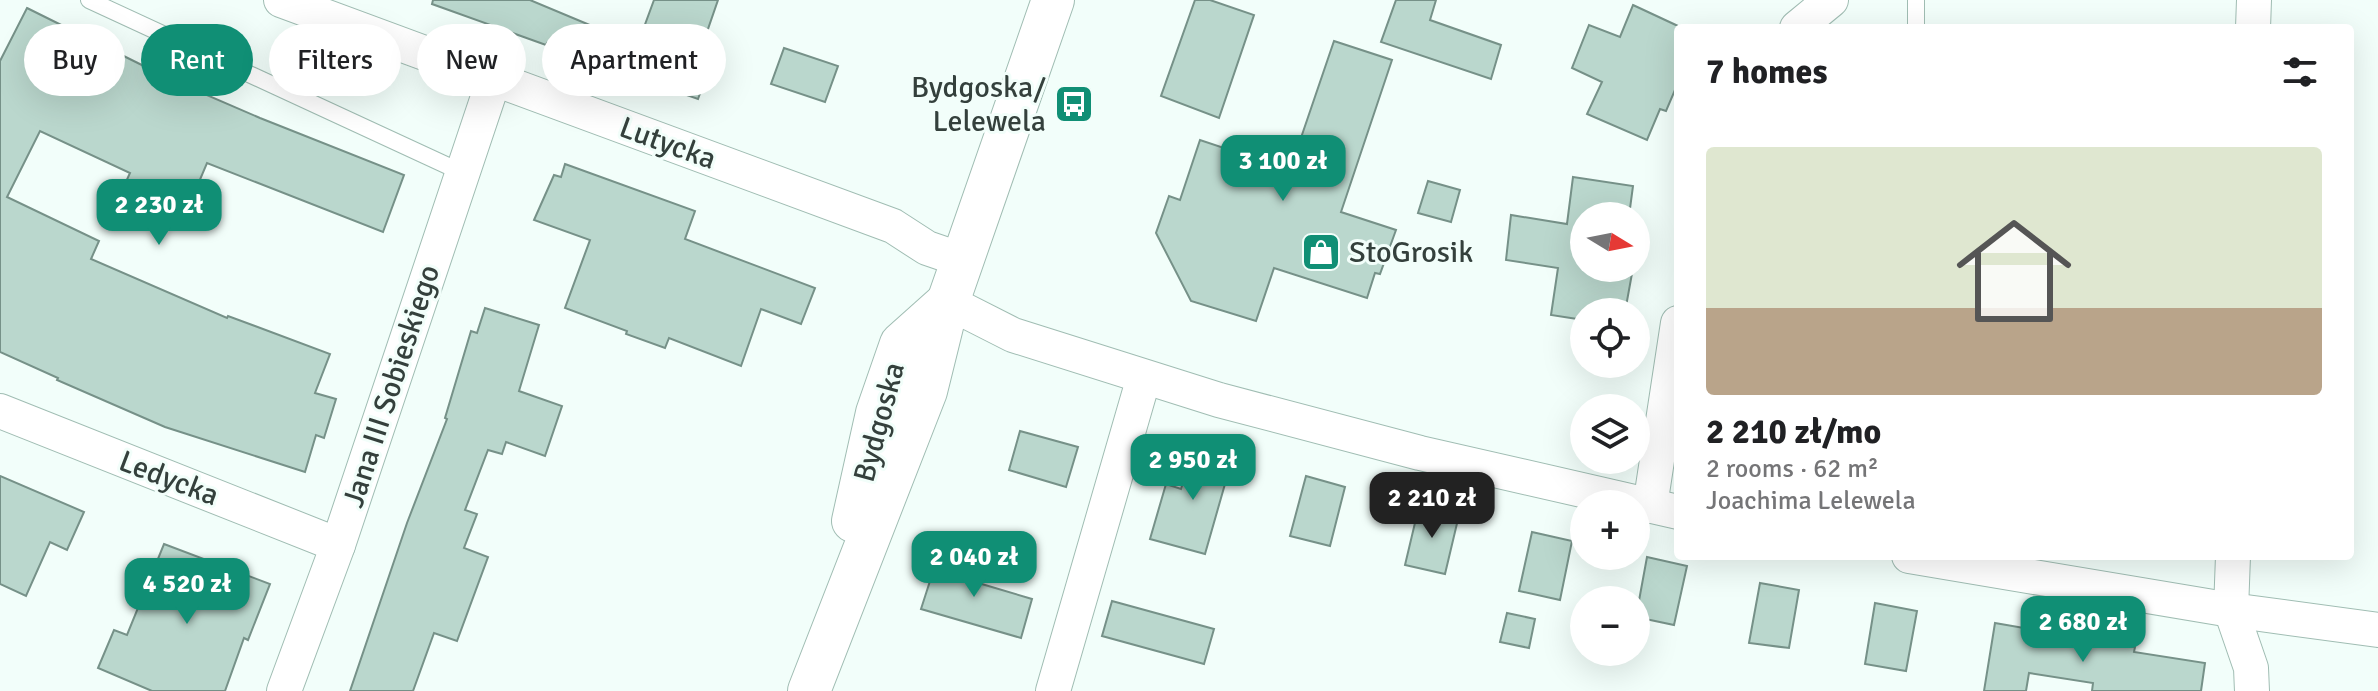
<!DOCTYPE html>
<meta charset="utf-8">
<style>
:root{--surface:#fff;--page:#f6f6f6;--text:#202124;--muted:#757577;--line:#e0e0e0;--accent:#108f75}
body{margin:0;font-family:Signika,sans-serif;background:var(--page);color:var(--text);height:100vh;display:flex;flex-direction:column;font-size:30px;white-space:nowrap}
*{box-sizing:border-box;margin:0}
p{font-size:26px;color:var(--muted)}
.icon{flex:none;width:44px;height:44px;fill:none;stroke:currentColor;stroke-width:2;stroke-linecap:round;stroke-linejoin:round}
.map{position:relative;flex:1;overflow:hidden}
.panel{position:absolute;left:1674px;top:24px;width:680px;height:536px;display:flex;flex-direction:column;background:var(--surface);border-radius:8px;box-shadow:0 8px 32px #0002}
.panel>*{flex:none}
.hud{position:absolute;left:24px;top:24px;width:760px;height:72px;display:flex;gap:16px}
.needle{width:52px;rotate:100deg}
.tools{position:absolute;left:1570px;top:202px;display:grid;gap:16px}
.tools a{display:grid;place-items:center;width:80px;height:80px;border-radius:50%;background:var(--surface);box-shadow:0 8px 32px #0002;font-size:40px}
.price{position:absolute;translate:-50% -68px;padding:0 18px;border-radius:16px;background:var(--accent);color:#fff;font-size:26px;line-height:52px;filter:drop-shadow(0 2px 4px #0008)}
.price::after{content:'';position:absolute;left:50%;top:48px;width:24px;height:18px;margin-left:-12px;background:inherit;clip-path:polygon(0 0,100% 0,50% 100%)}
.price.current{background:#222;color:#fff}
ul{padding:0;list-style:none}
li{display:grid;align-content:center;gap:16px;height:424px;padding:0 32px}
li+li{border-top:2px solid var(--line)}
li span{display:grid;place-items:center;height:248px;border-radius:8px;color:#555}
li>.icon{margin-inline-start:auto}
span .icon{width:144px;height:144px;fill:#fffc;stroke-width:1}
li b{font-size:34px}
h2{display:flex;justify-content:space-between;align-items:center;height:96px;padding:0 32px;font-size:34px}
.chip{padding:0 28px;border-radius:36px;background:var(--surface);box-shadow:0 8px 32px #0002;font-size:28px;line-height:72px}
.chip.current{background:var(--accent);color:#fff}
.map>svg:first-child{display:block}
.building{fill:#bad7cd;stroke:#769188;stroke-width:2}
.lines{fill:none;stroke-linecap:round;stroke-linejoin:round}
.service-casing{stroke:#a0bdb3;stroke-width:18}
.minor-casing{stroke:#a0bdb3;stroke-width:36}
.tertiary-casing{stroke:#a0bdb3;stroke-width:44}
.service{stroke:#fff;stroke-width:16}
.minor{stroke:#fff;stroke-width:34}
.tertiary{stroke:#fff;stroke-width:42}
.labels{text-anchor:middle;stroke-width:6;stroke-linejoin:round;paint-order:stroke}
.poi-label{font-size:30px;fill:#34403c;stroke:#f2fefa;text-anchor:end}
.street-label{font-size:30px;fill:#34403c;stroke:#f2fefa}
</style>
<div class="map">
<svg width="2378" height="691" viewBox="0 0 2378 691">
<rect width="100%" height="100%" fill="#f2fefa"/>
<!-- building -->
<g class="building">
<polygon points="433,0 530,0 616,36 617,30 640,38 654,0 718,0 698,58 711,63 698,99 604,66 606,61 547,43 546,45 432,4"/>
<polygon points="1195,0 1210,0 1254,15 1219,118 1161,96"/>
<polygon points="1396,0 1436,0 1430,20 1501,45 1491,79 1381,42"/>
<polygon points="1633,5 1678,26 1678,83 1666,111 1660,109 1647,140 1587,114 1602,82 1572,68 1589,25 1620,37"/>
<polygon points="27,8 172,80 260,118 404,175 383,232 207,163 185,215 124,186 130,173 40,131 7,197 99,241 91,259 227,318 228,316 330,354 315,393 336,399 324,438 316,435 305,472 165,427 57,380 58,378 0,352 0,61"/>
<polygon points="1334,41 1392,60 1341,212 1396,230 1380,274 1375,273 1367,298 1274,268 1256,321 1191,301 1156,233 1169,196 1180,200 1200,140 1290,170"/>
<polygon points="784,48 838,66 825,102 771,84"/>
<polygon points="565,164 695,211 685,239 815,288 801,324 761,309 741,366 669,338 665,348 626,334 627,331 565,308 590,240 534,220 554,175 561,177"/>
<polygon points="1573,177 1633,186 1629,216 1584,216 1584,268 1633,268 1625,312 1584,312 1584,320 1551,315 1558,268 1506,260 1511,215 1567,224"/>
<polygon points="1428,181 1460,190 1451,222 1418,213"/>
<polygon points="485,308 539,325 519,391 562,406 545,456 506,442 502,454 488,450 465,510 477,514 464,548 488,557 457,641 434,633 413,691 350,691 407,523 447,419 445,418 471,331 477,333"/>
<polygon points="1020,431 1078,447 1066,487 1009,470"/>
<polygon points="1194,445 1233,456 1205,554 1150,539 1166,484 1181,489"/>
<polygon points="0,476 84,512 67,550 50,542 26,596 0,584"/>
<polygon points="1306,476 1345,487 1330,546 1290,536"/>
<polygon points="1419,506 1459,515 1445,574 1405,565"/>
<polygon points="1532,532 1572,541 1560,600 1519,591"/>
<polygon points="164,544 270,584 248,640 244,638 225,691 152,691 98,668 114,630 127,635"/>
<polygon points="939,553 980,566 975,582 1032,599 1021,638 921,609"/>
<polygon points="1647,557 1687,566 1674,625 1636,617"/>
<polygon points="1760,583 1799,590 1789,648 1749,643"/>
<polygon points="1112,601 1214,629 1204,664 1102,636"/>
<polygon points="1875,603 1917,611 1906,671 1865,664"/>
<polygon points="1507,613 1535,619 1529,648 1500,642"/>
<polygon points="1995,623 2135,647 2134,652 2205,663 2201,691 2092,691 2093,683 2029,673 2026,691 1984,691"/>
</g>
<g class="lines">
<!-- service casing -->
<g class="service-casing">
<g id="service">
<polyline points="89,0 461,172"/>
<polyline points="1916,28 1916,0"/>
</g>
</g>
<!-- minor casing -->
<g class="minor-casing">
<g id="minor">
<polyline points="281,0 893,226 927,248 962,260"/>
<polyline points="1797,28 1831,0"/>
<polyline points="2253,28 2254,0"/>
<polyline points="948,302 1013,335 1219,400 1420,453 1678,512"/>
<polyline points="0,411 338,545"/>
<polyline points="1650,506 1678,323"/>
<polyline points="1909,556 2231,610 2378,630"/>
<polyline points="2233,556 2231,610 2251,668 2252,691"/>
<polyline points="284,691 338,545 494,79"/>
<polyline points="1053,691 1144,377"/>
</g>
</g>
<!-- tertiary casing -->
<g class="tertiary-casing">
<g id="tertiary">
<polyline points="853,521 877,413 901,344 948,302"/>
<polyline points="809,691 926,391 948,302 1053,0"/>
</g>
</g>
<!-- service -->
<use href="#service" class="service"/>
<!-- minor -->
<use href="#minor" class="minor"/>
<!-- tertiary -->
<use href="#tertiary" class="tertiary"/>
</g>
<!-- icons -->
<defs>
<g id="bus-square" transform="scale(2)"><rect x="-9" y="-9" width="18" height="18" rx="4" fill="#108f75" stroke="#f2fefa"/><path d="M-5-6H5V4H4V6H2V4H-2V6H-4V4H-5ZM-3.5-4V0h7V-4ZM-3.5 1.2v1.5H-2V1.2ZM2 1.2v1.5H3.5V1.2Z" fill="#fff"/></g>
<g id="shop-square" transform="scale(2)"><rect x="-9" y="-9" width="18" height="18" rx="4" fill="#108f75" stroke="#f2fefa"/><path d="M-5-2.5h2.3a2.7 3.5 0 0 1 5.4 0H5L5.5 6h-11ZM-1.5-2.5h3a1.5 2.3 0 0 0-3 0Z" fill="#fff"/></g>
</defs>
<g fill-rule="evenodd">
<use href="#bus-square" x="1074" y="104"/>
<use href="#shop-square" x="1321" y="252"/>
</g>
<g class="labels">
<!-- poi labels -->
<g class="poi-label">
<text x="1046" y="97">Bydgoska/<tspan x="1046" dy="34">Lelewela</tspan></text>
<text x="1349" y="262" text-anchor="start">StoGrosik</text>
</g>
<!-- street labels -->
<g class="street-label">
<text transform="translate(668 143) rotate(20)" y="10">Lutycka</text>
<text transform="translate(391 386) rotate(-72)" y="10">Jana III Sobieskiego</text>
<text transform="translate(879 422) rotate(-75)" y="10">Bydgoska</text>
<text transform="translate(169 478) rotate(21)" y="10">Ledycka</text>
</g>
</g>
</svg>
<div class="tools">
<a><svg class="needle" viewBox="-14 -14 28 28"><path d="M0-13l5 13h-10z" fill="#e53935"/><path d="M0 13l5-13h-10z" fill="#757577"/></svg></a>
<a><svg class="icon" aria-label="locate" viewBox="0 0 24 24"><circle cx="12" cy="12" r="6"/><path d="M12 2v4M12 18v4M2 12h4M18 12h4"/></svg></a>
<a><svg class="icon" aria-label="layers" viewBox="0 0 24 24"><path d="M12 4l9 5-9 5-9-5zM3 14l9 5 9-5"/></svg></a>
<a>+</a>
<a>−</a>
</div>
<b class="price" style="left:1283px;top:203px">3 100 zł</b>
<b class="price" style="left:159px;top:247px">2 230 zł</b>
<b class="price" style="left:1193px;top:502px">2 950 zł</b>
<b class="price current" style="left:1432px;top:540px">2 210 zł</b>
<b class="price" style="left:974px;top:599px">2 040 zł</b>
<b class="price" style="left:187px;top:626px">4 520 zł</b>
<b class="price" style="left:2083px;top:664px">2 680 zł</b>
<div class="hud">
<a class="chip">Buy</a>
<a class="chip current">Rent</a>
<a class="chip">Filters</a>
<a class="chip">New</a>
<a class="chip">Apartment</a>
</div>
<section class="panel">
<h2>7 homes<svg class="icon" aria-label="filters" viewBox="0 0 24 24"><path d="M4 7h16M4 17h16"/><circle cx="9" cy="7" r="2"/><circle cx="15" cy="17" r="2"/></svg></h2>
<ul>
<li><span style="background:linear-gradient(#dfe7d0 65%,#b9a48a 0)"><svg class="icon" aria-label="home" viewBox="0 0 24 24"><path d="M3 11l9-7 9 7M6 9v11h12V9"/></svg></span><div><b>2 210 zł/mo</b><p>2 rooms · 62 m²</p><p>Joachima Lelewela</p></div></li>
</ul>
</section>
</div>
